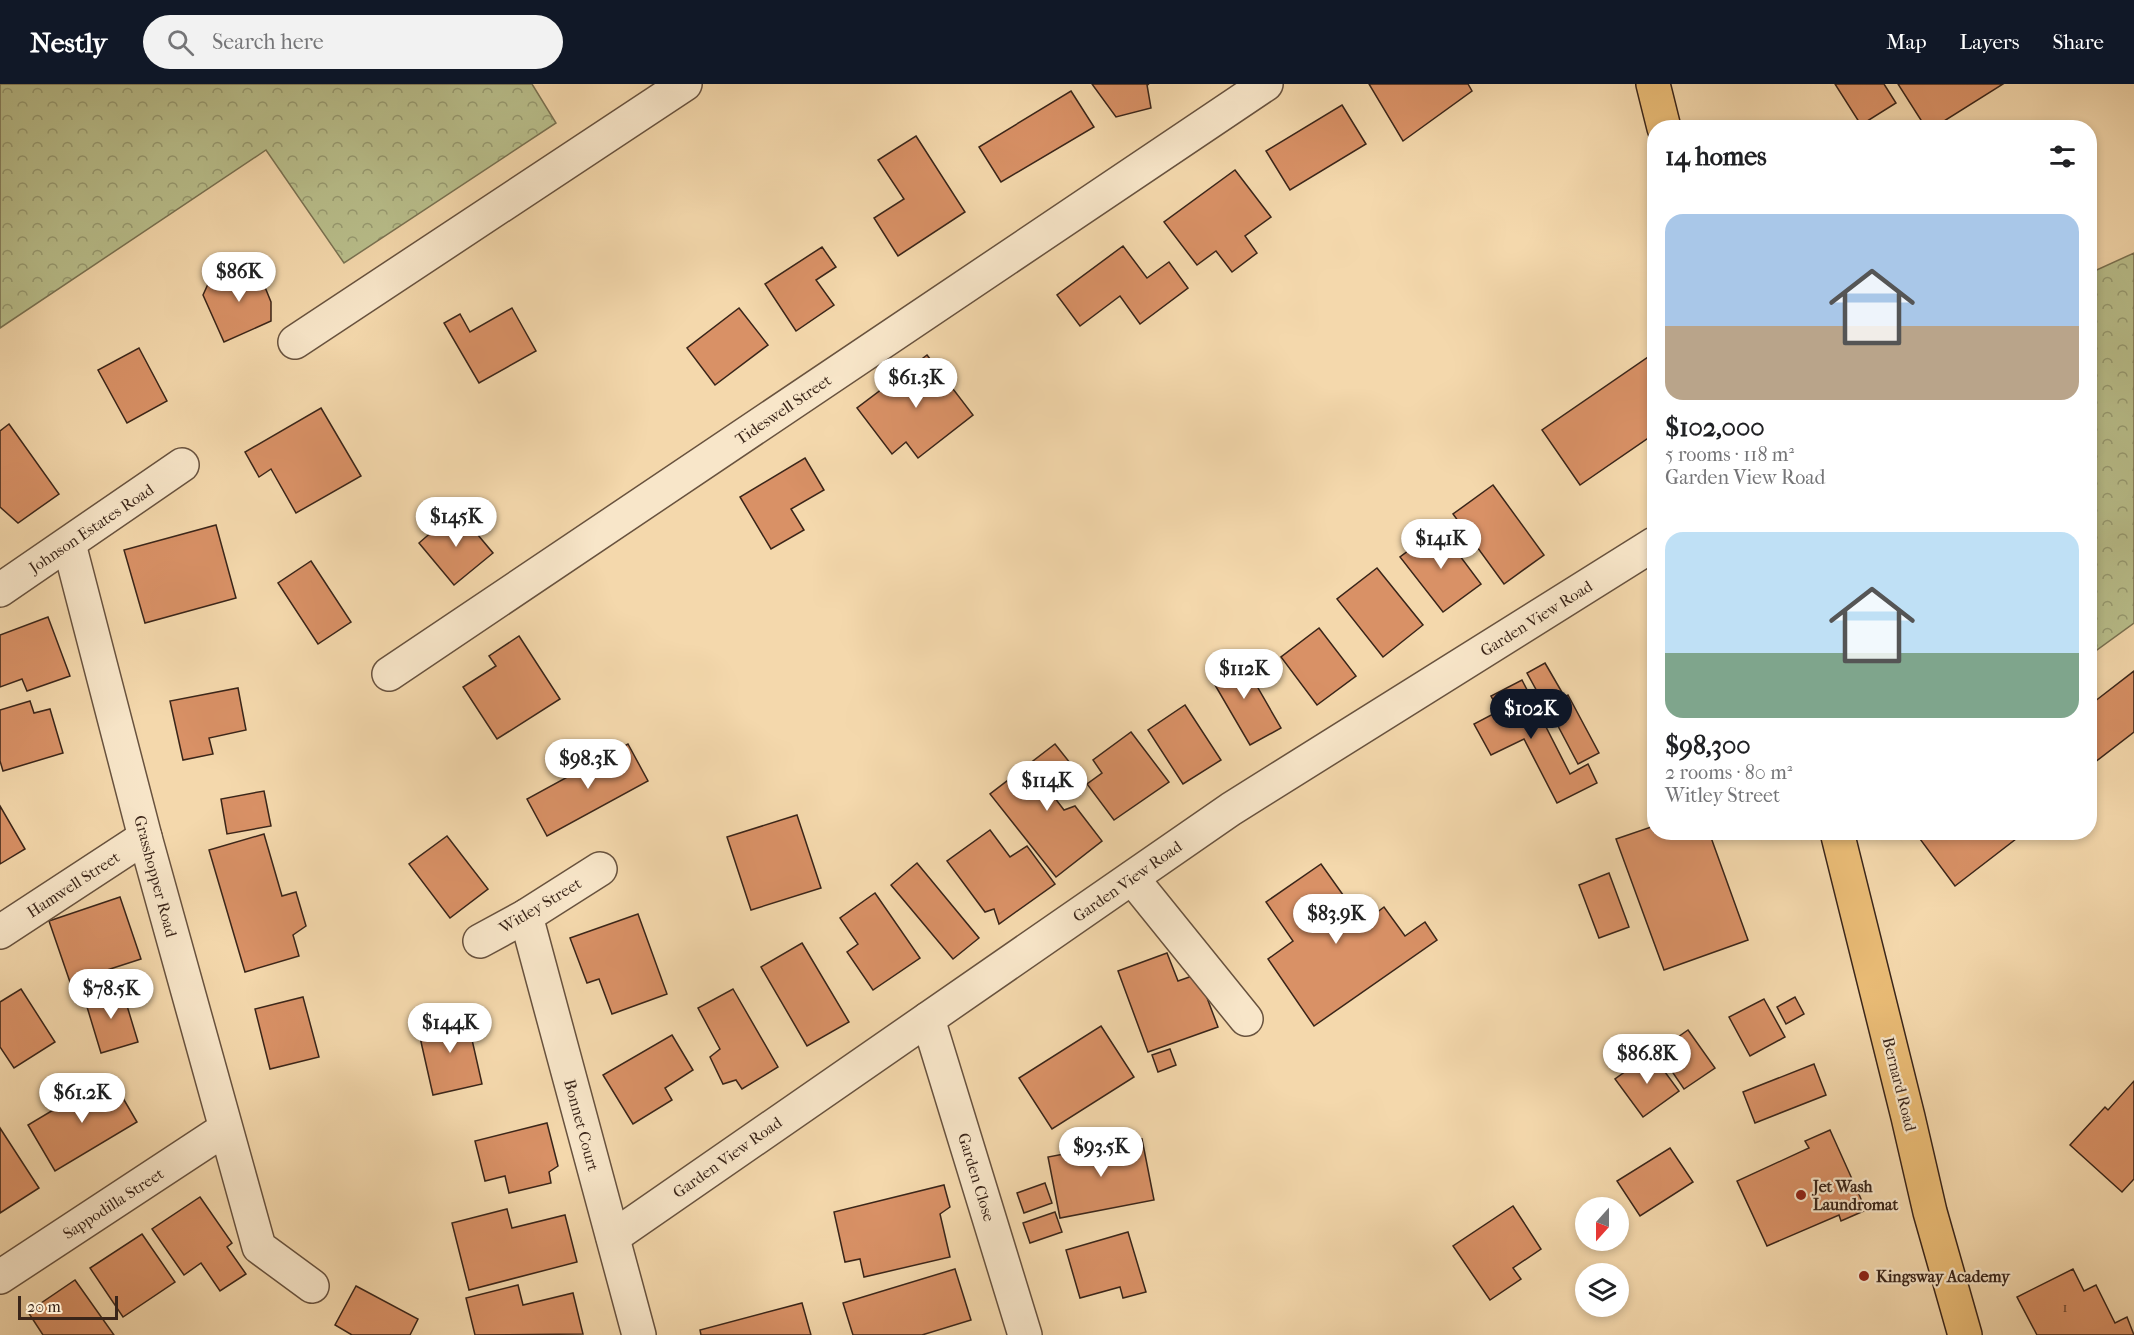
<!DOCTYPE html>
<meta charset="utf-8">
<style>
:root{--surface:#fff;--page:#f2f2f2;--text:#202124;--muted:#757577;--accent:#111827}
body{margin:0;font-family:"IM FELL French Canon",serif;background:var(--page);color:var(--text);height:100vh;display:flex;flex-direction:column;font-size:22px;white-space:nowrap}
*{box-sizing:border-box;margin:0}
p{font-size:20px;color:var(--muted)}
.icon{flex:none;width:33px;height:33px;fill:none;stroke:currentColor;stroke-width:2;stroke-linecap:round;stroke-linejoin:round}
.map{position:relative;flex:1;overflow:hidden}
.drawer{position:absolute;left:1647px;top:36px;width:450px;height:720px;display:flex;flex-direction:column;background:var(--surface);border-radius:24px;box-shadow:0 3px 9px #0003}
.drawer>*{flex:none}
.needle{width:39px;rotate:201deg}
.buttons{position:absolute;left:1575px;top:1113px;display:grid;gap:12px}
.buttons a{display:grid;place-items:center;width:54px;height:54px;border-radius:50%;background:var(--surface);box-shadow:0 3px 9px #0003;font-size:30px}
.scale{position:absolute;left:18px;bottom:15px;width:100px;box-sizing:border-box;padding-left:6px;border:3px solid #3a2519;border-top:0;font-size:16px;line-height:21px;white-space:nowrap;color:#3a2519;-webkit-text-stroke:4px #f8e6c9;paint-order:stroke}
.price{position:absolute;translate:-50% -51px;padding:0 14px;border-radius:21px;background:#fff;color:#222;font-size:20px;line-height:39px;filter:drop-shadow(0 2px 3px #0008)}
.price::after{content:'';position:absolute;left:50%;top:36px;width:18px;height:14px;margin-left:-9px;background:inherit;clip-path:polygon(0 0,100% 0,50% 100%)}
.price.active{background:var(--accent);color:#fff}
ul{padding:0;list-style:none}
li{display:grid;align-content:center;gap:12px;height:318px;padding:0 18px}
li span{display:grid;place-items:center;height:186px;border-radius:18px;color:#555}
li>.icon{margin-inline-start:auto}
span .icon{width:108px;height:108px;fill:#fffc;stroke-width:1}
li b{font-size:26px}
h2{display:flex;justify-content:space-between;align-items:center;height:72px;padding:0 18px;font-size:26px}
header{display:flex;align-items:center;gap:36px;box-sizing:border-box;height:84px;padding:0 30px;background:var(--accent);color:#fff}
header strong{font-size:28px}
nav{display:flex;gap:33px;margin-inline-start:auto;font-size:21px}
.search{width:420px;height:54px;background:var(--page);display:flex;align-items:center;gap:15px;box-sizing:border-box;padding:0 21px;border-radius:33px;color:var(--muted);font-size:22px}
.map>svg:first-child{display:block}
.forest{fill:url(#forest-crowns);stroke:#7a7252;stroke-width:1.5}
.building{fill:#d99166;stroke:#3a2519;stroke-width:1.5}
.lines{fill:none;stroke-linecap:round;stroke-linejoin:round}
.minor-casing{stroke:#68523e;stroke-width:36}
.major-casing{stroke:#3a2519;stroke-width:36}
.minor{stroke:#f8e6c9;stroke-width:33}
.major{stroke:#eabc76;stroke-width:33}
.poi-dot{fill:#8f2418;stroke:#f8e6c9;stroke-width:2}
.labels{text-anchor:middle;stroke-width:4.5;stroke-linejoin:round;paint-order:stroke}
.number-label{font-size:14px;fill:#62402c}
.street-label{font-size:16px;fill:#3a2519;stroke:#f8e6c9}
.poi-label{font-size:16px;font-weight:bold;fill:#3a2519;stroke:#f8e6c9;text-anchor:start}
</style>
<header>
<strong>Nestly</strong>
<div class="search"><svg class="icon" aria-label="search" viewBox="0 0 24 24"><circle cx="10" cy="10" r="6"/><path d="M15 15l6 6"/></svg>Search here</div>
<nav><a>Map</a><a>Layers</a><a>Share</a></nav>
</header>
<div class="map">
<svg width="2134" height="1251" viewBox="0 0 2134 1251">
<defs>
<pattern id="forest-crowns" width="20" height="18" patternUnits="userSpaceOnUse" patternTransform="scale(1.5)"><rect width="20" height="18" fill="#b9bf8c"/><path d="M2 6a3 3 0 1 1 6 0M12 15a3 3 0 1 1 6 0" fill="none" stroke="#979b72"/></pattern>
</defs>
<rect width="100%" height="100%" fill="#f4d8ac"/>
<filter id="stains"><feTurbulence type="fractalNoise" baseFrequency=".00333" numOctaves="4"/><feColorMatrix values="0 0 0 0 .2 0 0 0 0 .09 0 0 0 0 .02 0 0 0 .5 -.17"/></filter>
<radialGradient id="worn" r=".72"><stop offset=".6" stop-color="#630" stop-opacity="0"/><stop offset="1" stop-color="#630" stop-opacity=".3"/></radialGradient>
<!-- forest -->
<g class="forest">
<polygon points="0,0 532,0 556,39 344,179 266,66 0,244"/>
<polygon points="2134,169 2134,539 2090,571 2090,189"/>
</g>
<!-- building -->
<g class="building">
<polygon points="1092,0 1149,0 1147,1 1151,24 1116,33"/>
<polygon points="1369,0 1468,0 1472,7 1403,57"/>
<polygon points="1835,0 1884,0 1896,19 1861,41"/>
<polygon points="1898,0 2003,0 1933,44 1926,44"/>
<polygon points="1071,7 1094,43 1001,98 979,63"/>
<polygon points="1342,21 1366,60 1290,106 1266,67"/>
<polygon points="916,52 965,128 898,172 874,134 904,115 878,76"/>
<polygon points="1235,86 1271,133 1245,152 1257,169 1232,188 1216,167 1197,181 1164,138"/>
<polygon points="1123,162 1147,194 1169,178 1188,204 1140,240 1120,212 1080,242 1057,211"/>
<polygon points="822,163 836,183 816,196 834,221 796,247 765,200"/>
<polygon points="256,181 271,218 271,237 224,258 203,211 208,200"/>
<polygon points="512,224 536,267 479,299 444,239 460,230 470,248"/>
<polygon points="739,224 768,261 715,301 687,264"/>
<polygon points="139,264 167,317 127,339 98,286"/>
<polygon points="1654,269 1654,350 1580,401 1542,346"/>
<polygon points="927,271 973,331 918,374 906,358 892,370 857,324"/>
<polygon points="321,324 361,392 296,429 271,385 259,393 245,368"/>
<polygon points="9,340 59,410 18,439 0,423 0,347"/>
<polygon points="805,374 824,406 791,425 804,446 771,465 740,413"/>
<polygon points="1493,401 1544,471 1504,500 1453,430"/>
<polygon points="457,426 493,469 454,501 419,459"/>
<polygon points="216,441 236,514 145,539 124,466"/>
<polygon points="1439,444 1481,500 1443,528 1400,473"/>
<polygon points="311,477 351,538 318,560 278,499"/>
<polygon points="1377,484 1423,541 1383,573 1337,515"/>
<polygon points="48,533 70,592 27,607 22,595 0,603 0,551"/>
<polygon points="1319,544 1356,592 1317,621 1281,573"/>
<polygon points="519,552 560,615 497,655 463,603 496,582 489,572"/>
<polygon points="1239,571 1281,644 1250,661 1208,589"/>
<polygon points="1545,579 1563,610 1544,620 1527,589"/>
<polygon points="2134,587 2134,648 2090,682 2090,621"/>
<polygon points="1522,596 1570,690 1588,680 1597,699 1557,719 1524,655 1491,671 1474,640 1499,627 1491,612"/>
<polygon points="238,604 246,646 209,654 213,670 183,676 170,617"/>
<polygon points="1568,611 1599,669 1578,680 1548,623"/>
<polygon points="30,617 34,629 50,625 63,669 3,687 0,677 0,626"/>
<polygon points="1185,621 1221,676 1183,700 1148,646"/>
<polygon points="1131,648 1169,698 1114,736 1087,700 1102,689 1093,676"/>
<polygon points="628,660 648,697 547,752 527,715"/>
<polygon points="1055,660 1078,689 1051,709 1064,726 1075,722 1102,757 1056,793 990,710"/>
<polygon points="264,707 271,742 227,750 221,715"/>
<polygon points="0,722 25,765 0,780"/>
<polygon points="797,731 821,804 751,826 727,753"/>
<polygon points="1654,742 1654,748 1709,748 1748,856 1664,886 1616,755"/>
<polygon points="990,746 1010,773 1027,762 1055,800 999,840 994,825 985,828 947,777"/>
<polygon points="1921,748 2025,748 1955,802 1917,751"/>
<polygon points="264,750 282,812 296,808 306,842 293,851 299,872 245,888 209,766"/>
<polygon points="447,752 488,805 450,834 409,780"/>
<polygon points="917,779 979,854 953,875 891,801"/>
<polygon points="1321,780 1363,839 1384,823 1405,852 1425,838 1437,856 1314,942 1268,875 1293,857 1266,818"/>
<polygon points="1609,789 1629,843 1599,854 1579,801"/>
<polygon points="875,809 920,874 873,906 847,868 858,860 840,834"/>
<polygon points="120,813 141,875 70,898 49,837"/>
<polygon points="638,830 667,910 612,930 599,895 587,899 570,854"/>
<polygon points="802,859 849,938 807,962 761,883"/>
<polygon points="1167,869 1178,897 1198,890 1218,943 1148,968 1118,887"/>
<polygon points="121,902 138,958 101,969 84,913"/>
<polygon points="21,905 55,958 14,984 0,963 0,918"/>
<polygon points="733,905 778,983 742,1005 736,996 723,1000 710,973 720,965 698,924"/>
<polygon points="303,913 319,973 270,985 255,925"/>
<polygon points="1795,913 1804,930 1786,940 1777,923"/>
<polygon points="1764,915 1785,953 1750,972 1729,933"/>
<polygon points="466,929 482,1000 433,1011 417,940"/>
<polygon points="1101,942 1134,993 1052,1045 1019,994"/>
<polygon points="1688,946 1715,984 1684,1005 1658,967"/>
<polygon points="672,951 693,986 665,1004 672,1016 633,1040 603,991"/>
<polygon points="1170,965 1176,981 1158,988 1152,971"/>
<polygon points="1651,969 1679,1007 1643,1033 1615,995"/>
<polygon points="1814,980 1826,1011 1755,1039 1743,1008"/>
<polygon points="110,992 137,1038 55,1087 28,1041"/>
<polygon points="2134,997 2134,1095 2122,1108 2070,1061 2105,1023 2108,1026"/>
<polygon points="547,1039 558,1082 549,1088 551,1099 509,1109 505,1092 485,1097 475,1057"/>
<polygon points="0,1044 39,1104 0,1129"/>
<polygon points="1830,1046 1866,1126 1841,1137 1839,1131 1767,1162 1737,1097 1809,1064 1805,1057"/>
<polygon points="1142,1055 1154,1116 1060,1134 1048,1073"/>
<polygon points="1670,1064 1693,1098 1640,1132 1617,1097"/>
<polygon points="1045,1099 1052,1119 1024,1129 1017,1109"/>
<polygon points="944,1101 950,1123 940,1130 950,1173 864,1193 860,1175 845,1178 834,1128"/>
<polygon points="200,1113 232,1159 227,1163 246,1190 220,1207 201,1179 184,1191 152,1145"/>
<polygon points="1513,1122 1541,1165 1513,1184 1521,1195 1490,1216 1453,1162"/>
<polygon points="507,1125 512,1144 565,1131 577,1178 469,1206 452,1139"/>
<polygon points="1055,1128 1062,1148 1030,1159 1023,1139"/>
<polygon points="1128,1148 1146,1208 1123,1214 1120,1203 1080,1214 1066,1166"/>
<polygon points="142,1150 175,1198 123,1233 90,1184"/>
<polygon points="955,1185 971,1236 922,1251 853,1251 843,1219"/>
<polygon points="2073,1185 2084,1207 2096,1201 2115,1239 2127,1233 2134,1251 2037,1251 2017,1213"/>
<polygon points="75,1196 114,1251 43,1251 28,1228"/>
<polygon points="518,1201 523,1221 573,1209 583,1250 475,1251 466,1214"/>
<polygon points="356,1202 418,1235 410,1251 352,1251 335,1241"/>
<polygon points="802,1219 811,1251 701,1251 700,1246"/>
</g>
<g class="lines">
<!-- minor casing -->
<g class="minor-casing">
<g id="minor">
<polyline points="295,258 685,0"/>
<polyline points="69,460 145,753 259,1163 312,1202"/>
<polyline points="0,506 182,381"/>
<polyline points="389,590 1266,0"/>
<polyline points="1132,794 1246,935"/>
<polyline points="526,832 639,1251"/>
<polyline points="0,848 145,753"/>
<polyline points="480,857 526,832 600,785"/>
<polyline points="928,935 1025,1251"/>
<polyline points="613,1153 1231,725 1654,460"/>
<polyline points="0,1193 225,1045"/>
</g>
</g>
<!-- major casing -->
<g class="major-casing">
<g id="major">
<polyline points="1653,0 1664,44"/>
<polyline points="1837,748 1908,1033 1930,1128 1965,1251"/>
</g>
</g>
<!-- minor -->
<use href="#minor" class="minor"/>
<!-- major -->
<use href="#major" class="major"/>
</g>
<!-- markers -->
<g class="poi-dot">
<circle cx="1801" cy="1111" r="6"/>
<circle cx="1864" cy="1192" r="6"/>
</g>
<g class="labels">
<!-- number labels -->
<g class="number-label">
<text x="2065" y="1228">1</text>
</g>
<!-- street labels -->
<g class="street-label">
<text transform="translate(783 325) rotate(-34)" y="6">Tideswell Street</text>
<text transform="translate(91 444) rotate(-34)" y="6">Johnson Estates Road</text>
<text transform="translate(1536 534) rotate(-32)" y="6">Garden View Road</text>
<text transform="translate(156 792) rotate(75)" y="6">Grasshopper Road</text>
<text transform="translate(1127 797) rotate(-35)" y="6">Garden View Road</text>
<text transform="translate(73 800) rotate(-33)" y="6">Hamwell Street</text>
<text transform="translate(540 821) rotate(-31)" y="6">Witley Street</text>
<text transform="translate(1900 1000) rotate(76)" y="6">Bernard Road</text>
<text transform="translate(582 1041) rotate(75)" y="6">Bonnet Court</text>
<text transform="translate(727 1073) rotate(-35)" y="6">Garden View Road</text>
<text transform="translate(977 1093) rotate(73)" y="6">Garden Close</text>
<text transform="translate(113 1119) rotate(-33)" y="6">Sappodilla Street</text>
</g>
<!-- poi labels -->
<g class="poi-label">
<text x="1813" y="1108">Jet Wash<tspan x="1813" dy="18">Laundromat</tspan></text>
<text x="1876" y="1198">Kingsway Academy</text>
</g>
</g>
<rect width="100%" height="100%" filter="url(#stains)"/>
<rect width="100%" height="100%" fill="url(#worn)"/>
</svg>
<div class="buttons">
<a><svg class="needle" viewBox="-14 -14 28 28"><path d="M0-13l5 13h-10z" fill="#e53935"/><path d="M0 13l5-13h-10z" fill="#757577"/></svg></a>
<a><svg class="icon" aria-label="layers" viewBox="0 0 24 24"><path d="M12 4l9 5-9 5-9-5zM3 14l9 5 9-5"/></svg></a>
</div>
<div class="scale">20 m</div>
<b class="price" style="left:239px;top:219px">$86K</b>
<b class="price" style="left:916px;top:325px">$61.3K</b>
<b class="price" style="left:456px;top:464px">$145K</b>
<b class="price" style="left:1441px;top:486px">$141K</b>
<b class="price" style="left:1244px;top:616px">$112K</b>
<b class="price active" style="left:1531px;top:656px">$102K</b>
<b class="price" style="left:588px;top:706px">$98.3K</b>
<b class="price" style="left:1047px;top:728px">$114K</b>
<b class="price" style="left:1336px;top:861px">$83.9K</b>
<b class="price" style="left:111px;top:936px">$78.5K</b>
<b class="price" style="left:450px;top:970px">$144K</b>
<b class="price" style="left:1647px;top:1001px">$86.8K</b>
<b class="price" style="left:82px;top:1040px">$61.2K</b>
<b class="price" style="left:1101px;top:1094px">$93.5K</b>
<section class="drawer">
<h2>14 homes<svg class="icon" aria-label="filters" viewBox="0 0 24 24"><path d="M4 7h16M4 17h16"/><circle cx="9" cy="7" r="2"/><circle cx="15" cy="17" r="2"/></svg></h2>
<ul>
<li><span style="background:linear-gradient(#a9c7e8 60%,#b9a48a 0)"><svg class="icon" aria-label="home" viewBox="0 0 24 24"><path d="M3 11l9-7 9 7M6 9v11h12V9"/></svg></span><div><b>$102,000</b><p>5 rooms · 118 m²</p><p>Garden View Road</p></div></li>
<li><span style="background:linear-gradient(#bfe0f5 65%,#7fa58c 0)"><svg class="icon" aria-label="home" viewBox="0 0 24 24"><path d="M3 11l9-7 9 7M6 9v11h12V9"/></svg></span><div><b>$98,300</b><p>2 rooms · 80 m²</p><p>Witley Street</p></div></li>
</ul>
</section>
</div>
